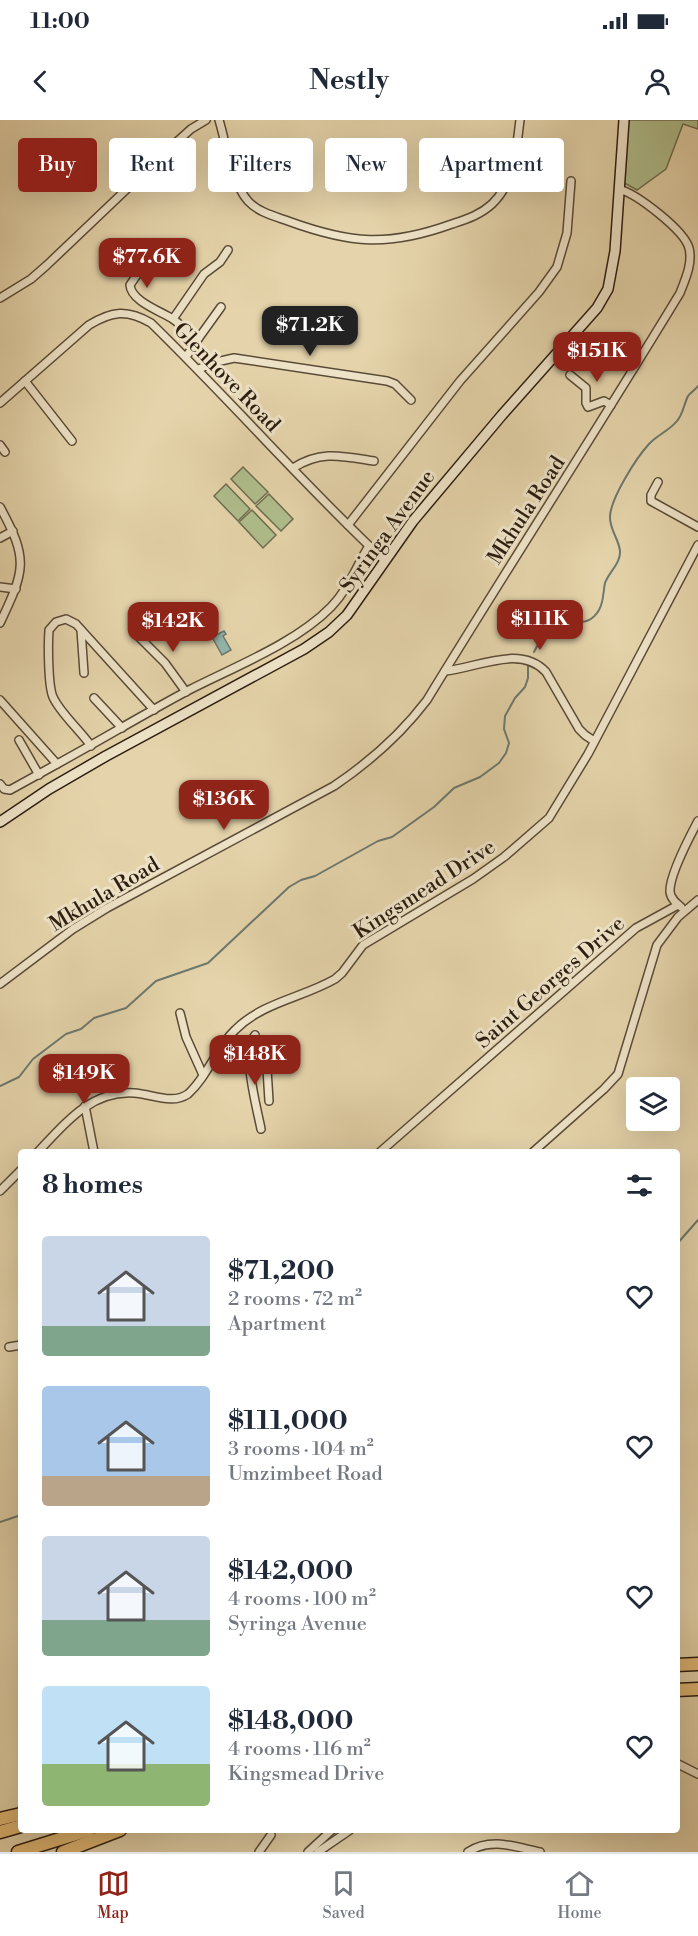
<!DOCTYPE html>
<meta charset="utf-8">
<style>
:root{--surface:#fff;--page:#f6f6f7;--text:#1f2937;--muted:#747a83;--line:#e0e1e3;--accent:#8f2418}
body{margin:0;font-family:"Libre Bodoni",serif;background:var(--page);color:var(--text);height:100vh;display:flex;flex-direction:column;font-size:22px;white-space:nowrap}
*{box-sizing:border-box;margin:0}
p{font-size:20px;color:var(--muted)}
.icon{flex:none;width:33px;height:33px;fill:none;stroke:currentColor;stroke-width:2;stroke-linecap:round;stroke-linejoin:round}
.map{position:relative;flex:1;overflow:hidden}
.sheet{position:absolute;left:18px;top:1029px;width:662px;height:684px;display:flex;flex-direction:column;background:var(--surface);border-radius:6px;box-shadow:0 6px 24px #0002}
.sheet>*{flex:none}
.hud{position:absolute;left:18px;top:18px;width:663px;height:54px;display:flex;gap:12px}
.controls{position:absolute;left:626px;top:957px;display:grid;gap:12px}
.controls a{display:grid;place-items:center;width:54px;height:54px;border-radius:6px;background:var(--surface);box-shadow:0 6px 24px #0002;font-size:30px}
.price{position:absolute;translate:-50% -51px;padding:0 14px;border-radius:12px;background:var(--accent);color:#fff;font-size:20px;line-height:39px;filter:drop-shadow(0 2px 3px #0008)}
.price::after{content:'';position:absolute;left:50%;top:36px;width:18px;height:14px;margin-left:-9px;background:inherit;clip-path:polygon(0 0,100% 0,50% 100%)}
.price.selected{background:#222;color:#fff}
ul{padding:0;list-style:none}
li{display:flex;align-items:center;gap:18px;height:150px;padding:0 24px}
li span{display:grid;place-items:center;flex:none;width:168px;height:120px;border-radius:6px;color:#555}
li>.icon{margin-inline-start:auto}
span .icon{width:72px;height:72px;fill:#fffc;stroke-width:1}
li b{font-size:26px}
h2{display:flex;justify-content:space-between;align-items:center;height:72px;padding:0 24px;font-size:26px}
.tag{padding:0 21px;border-radius:6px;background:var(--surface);box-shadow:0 6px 24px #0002;font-size:21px;line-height:54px}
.tag.selected{background:var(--accent);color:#fff}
.status{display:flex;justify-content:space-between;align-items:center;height:42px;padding:0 30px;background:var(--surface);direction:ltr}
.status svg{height:16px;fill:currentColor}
header{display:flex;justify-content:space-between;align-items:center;height:78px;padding:0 24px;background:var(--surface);font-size:27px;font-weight:700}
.tabs{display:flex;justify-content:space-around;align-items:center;height:84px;border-top:2px solid var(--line);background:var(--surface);font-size:16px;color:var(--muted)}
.tabs a{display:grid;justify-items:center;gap:3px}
.tabs .selected{color:var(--accent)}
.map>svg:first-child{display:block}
.green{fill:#b0be8d;stroke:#6e6e4e;stroke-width:1.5}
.water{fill:#96b7ae;stroke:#6b796f;stroke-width:1.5}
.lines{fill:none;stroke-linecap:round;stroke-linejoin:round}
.stream{stroke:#6b796f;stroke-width:2}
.street-casing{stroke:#5a4b37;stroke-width:10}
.secondary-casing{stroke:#2b1d10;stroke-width:12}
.highway-casing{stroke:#2b1d10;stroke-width:15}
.street{stroke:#eee3c8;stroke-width:7}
.secondary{stroke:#eee3c8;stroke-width:9}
.highway{stroke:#e2ba76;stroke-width:12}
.labels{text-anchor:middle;stroke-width:6;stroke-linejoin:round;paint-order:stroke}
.street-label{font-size:21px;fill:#2b1d10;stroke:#eee3c8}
</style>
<div class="status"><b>11:00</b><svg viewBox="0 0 49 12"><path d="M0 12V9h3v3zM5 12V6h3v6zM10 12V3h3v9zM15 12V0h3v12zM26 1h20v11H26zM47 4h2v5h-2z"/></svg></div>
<header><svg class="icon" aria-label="back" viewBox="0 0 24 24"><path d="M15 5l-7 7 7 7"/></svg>Nestly<svg class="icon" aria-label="person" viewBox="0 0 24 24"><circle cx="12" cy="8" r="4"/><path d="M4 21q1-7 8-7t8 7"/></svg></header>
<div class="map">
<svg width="698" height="1732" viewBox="0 0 698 1732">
<rect width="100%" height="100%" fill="#e5d4ab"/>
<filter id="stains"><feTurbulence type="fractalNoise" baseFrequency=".00333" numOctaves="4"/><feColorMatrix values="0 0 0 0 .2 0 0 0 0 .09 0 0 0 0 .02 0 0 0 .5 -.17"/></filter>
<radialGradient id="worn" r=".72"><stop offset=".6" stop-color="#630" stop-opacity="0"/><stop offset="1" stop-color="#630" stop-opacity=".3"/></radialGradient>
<!-- green -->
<g class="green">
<polygon points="625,0 698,0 698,9 683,4 666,49 637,70 621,61"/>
<polygon points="243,347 268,372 255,384 231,359"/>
<polygon points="226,364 250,389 238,401 214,376"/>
<polygon points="269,374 293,399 281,411 256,386"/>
<polygon points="252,390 276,415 263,428 239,402"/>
</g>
<!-- water -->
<polygon class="water" points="224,511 226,514 223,516 231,530 222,535 212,517"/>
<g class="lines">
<!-- stream -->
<g class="stream">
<path d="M 534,532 C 538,523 549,510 558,505 C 574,498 588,509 599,490 C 604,481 603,472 605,463 C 609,452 621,443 620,431 C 619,419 609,409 610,396 C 611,378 636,338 649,324 C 657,315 669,311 677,301 C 683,294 684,284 688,276 C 691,272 695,270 698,266"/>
<polyline points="0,966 19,957 33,939 66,914 81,909 94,898 126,888 156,861 208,843 289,767 301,760 315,756 378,721 392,717 434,687 454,668 480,657 499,643 506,633 509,623 504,609 505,596 515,578 525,567 528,558 528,546"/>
<polyline points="676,1125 698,1100"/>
<polyline points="0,1402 21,1395"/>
</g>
<!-- street casing -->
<g class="street-casing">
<g id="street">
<path d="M 219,0 C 226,23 232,63 248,81 C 258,92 274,96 288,101 C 351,124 388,127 452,104 C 467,99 480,95 492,84 C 515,62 516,30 520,0"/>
<path d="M 152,133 L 130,165 C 131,181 160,191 173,199"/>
<polyline points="0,178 31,159 47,145 171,27 191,9 206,0"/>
<polyline points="198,219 221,187"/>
<polyline points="186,237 198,219 173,199 204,154 220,142 228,130"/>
<polyline points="199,249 212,243 234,238 387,261 395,264 411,280"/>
<polyline points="570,255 586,268 586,283 588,287 604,281 611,285"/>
<polyline points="25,261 72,321"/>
<path d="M 0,283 L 89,205 C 112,191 127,189 151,203 C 231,281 304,365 385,441"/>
<polyline points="0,325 5,332"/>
<path d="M 293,348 C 321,330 342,336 374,341"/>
<polyline points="658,362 651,375 651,381 698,407"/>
<path d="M 0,387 C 29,440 25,450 0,503"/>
<polyline points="348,405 460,261 539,172 557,147 567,113 571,61"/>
<polyline points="0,418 13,411"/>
<polyline points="0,467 16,469"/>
<polyline points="81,510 84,553"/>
<polyline points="137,515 165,543 186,572"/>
<path d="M 445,551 C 477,548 520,524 546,552 L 579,609 L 585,615 L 594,621"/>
<polyline points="94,578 122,608"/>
<polyline points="0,580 57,644 10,670 4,669 0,664"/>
<polyline points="19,620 39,655"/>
<path d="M 91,626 C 80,610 60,593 53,577 C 48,566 48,524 49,510 L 56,502 L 66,499 L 76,504 L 154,590"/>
<path d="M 57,644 C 101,620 144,594 189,570 C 234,547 296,523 331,487 C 350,467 355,448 369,426"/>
<path d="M 681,787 C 676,783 671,779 670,772 C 669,756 690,716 698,701"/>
<path d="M 0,864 L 73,809 L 107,788 L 334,666 C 368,643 402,613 427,580 C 510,444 597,310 680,173 C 685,160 693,143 689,128 C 684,110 637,74 619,69"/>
<polyline points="180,893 186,917 203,955"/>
<path d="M 255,915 C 241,931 257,988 261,1009"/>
<polyline points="267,949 269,981"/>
<polyline points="85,986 94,1032"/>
<path d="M 38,1032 C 64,1004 91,970 134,973 C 152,974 172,985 188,974 C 208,956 216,928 235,910 C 263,882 302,878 335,859 L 342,853 L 363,825 L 473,759 L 504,737 L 549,698 L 588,634 L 698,425"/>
<polyline points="380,1032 636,808 678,785"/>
<polyline points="533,1032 604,969 618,954 657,825 678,797 698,780"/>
<polyline points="0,1071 21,1050"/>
<polyline points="9,1227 21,1225"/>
<polyline points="676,1643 698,1654"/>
<polyline points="259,1732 271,1715"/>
<polyline points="308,1732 332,1710"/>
<polyline points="318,1732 350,1710"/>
<path d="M 468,1732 C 491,1717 516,1727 540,1732"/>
</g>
</g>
<!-- secondary casing -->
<g class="secondary-casing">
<polyline id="secondary" points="0,702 49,669 106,636 304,529 329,512 347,495 413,401 502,295 597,188 608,169 615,131 624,0"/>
</g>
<!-- highway casing -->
<g class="highway-casing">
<g id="highway">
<polyline points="676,1545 698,1544"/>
<polyline points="676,1570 698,1569"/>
<polyline points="0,1699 21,1694"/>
<polyline points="0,1712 21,1706"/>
<polyline points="18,1732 89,1710"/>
<polyline points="63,1732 120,1710"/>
</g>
</g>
<!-- street -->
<use href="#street" class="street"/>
<!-- secondary -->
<use href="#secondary" class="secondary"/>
<!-- highway -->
<use href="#highway" class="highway"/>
</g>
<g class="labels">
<!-- street labels -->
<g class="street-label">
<text transform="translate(227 257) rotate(46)" y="7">Glenhove Road</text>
<text transform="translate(526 390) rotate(-57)" y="7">Mkhula Road</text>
<text transform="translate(387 411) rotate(-54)" y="7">Syringa Avenue</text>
<text transform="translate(424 769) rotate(-33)" y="7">Kingsmead Drive</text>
<text transform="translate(104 774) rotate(-31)" y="7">Mkhula Road</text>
<text transform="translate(550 862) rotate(-41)" y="7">Saint Georges Drive</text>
</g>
</g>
<rect width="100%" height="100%" filter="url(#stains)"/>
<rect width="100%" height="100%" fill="url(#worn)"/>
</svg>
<div class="controls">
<a><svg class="icon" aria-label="layers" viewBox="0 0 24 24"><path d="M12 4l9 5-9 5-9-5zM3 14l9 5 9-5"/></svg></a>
</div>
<b class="price" style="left:147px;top:169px">$77.6K</b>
<b class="price selected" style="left:310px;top:237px">$71.2K</b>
<b class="price" style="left:597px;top:263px">$151K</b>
<b class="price" style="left:540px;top:531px">$111K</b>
<b class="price" style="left:173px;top:533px">$142K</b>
<b class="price" style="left:224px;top:711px">$136K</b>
<b class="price" style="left:255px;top:966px">$148K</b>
<b class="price" style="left:84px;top:985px">$149K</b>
<div class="hud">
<a class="tag selected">Buy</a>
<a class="tag">Rent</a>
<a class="tag">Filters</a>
<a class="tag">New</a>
<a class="tag">Apartment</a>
</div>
<section class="sheet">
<h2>8 homes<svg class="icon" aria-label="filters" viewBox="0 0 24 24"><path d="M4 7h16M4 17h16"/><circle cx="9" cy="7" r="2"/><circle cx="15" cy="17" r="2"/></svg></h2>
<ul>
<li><span style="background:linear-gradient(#c9d6e8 75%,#7fa58c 0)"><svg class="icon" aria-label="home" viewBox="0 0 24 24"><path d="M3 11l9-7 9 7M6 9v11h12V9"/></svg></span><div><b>$71,200</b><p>2 rooms · 72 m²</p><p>Apartment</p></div><svg class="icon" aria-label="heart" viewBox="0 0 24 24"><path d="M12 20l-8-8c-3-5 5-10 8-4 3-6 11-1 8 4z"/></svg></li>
<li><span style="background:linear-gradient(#a9c7e8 75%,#b9a48a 0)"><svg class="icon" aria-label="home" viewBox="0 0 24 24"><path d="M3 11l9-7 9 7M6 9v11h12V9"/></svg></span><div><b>$111,000</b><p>3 rooms · 104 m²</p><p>Umzimbeet Road</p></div><svg class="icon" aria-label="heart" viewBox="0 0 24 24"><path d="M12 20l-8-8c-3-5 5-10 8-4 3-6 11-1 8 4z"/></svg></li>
<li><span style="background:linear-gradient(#c9d6e8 70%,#7fa58c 0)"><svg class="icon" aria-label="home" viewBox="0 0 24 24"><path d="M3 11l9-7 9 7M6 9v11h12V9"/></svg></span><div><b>$142,000</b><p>4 rooms · 100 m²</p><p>Syringa Avenue</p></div><svg class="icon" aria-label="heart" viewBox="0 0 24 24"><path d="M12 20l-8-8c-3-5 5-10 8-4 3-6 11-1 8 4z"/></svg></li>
<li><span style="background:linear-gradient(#bfe0f5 65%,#8fb573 0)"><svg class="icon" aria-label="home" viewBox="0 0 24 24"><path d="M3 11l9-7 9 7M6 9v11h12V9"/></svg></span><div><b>$148,000</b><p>4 rooms · 116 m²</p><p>Kingsmead Drive</p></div><svg class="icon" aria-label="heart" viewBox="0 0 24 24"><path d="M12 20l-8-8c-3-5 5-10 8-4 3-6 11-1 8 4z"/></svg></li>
</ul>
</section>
</div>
<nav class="tabs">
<a class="selected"><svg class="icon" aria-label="map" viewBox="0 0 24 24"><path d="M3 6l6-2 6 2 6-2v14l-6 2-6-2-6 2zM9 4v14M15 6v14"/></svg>Map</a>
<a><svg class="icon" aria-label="saved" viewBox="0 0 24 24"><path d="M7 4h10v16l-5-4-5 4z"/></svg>Saved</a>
<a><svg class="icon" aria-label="home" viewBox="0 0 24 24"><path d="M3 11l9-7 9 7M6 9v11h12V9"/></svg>Home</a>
</nav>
